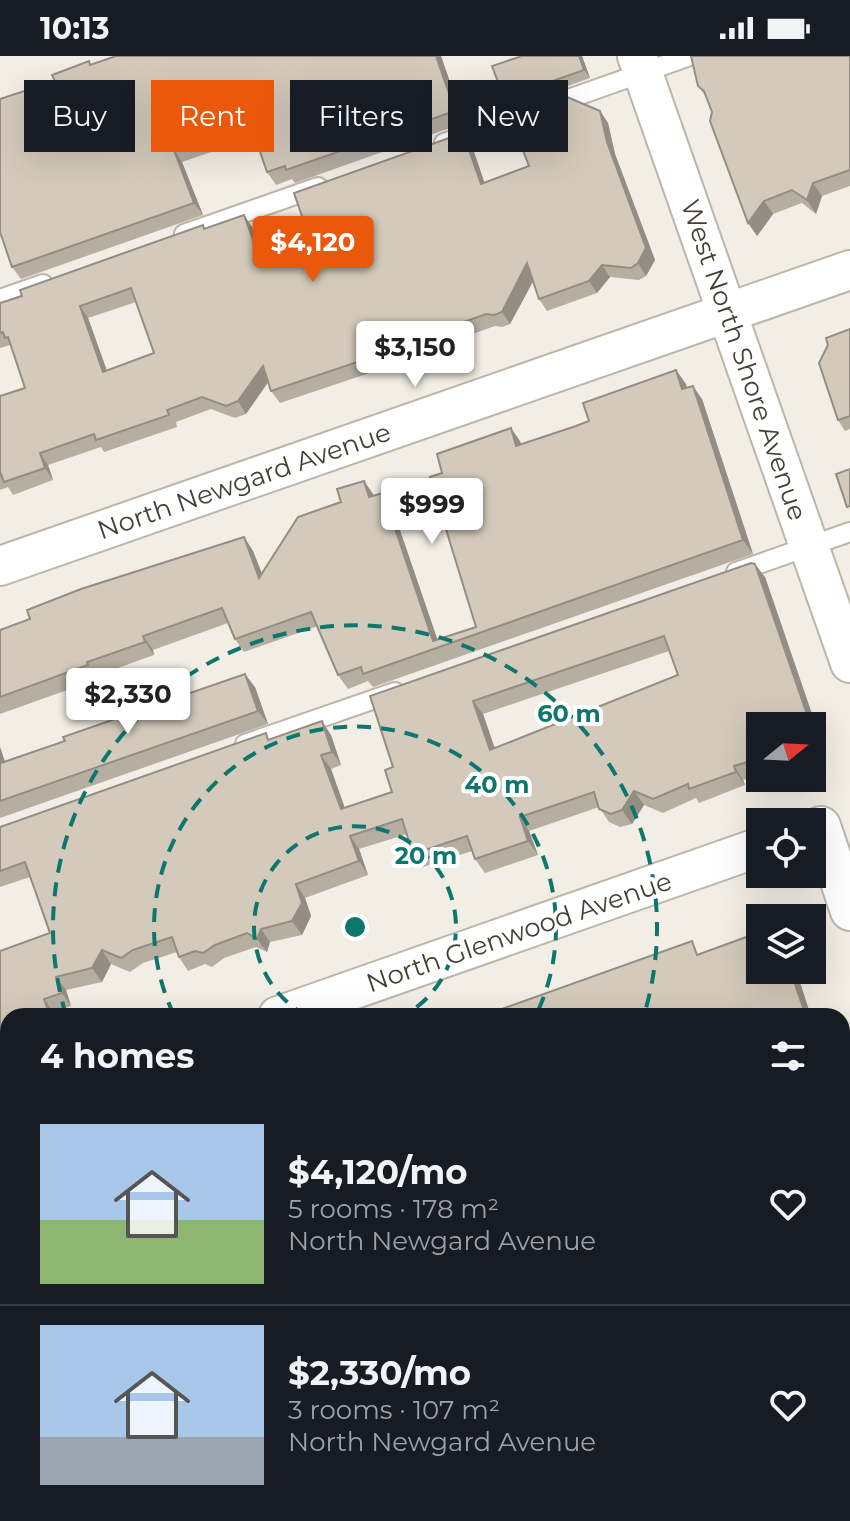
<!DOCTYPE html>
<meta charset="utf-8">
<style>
:root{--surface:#171b24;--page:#20242c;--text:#f1f3f6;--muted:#9ea1a6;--line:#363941;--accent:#ea580c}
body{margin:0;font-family:Montserrat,sans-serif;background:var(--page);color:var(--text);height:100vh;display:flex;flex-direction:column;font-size:30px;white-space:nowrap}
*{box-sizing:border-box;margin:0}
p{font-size:26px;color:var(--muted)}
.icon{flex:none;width:44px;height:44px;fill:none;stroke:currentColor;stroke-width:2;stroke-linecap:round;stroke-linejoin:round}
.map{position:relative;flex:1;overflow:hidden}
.side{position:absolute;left:0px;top:952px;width:850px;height:514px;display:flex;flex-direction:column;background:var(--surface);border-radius:24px 24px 0 0;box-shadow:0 8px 32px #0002}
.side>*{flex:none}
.hud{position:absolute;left:24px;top:24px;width:802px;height:72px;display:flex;gap:16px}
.needle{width:52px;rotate:72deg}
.fabs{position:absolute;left:746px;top:656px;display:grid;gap:16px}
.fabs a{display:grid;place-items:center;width:80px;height:80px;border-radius:0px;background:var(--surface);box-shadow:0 8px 32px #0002;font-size:40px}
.price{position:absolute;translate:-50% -68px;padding:0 18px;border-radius:8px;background:#fff;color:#222;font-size:26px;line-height:52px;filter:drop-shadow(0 2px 4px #0008)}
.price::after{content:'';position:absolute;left:50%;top:48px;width:24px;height:18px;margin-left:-12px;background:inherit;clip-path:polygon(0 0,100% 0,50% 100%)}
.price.current{background:var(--accent);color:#fff}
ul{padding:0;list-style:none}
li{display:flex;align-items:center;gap:24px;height:200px;padding:0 40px}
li+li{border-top:2px solid var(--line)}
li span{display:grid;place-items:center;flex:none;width:224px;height:160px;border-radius:0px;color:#555}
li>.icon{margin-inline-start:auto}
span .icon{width:96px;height:96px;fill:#fffc;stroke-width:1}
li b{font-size:34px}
h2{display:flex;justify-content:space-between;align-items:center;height:96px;padding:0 40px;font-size:34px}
.tag{padding:0 28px;border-radius:0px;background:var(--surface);box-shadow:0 8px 32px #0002;font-size:28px;line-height:72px}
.tag.current{background:var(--accent);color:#fff}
.status{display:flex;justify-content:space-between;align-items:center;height:56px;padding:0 40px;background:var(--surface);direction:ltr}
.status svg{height:22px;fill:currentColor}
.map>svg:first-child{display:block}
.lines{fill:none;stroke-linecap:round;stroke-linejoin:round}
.service-casing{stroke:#bdb6a8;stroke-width:22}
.minor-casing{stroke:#bdb6a8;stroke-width:42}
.service{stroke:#fff;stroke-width:18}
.minor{stroke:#fff;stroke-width:38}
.rail-casing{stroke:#959595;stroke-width:9}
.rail{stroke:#fff;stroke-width:6;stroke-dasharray:18;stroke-linecap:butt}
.wall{fill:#b5aea1;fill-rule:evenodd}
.shaded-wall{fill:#948d83}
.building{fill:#d3cabb;stroke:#948d83;stroke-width:2;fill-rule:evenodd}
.ring{fill:none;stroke:#0f766e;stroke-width:4;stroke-dasharray:14 10}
.labels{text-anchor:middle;stroke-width:8;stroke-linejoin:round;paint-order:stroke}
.street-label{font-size:26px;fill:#443f35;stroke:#fff}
.centre{fill:#0f766e;stroke:#fff;stroke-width:4}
.ring-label{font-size:24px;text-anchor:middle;font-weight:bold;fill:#0f766e;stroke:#fff;stroke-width:8;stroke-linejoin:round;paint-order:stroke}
</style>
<div class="status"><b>10:13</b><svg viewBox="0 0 49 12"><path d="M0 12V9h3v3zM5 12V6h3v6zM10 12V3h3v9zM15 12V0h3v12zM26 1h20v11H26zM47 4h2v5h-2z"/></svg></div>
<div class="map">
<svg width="850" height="1465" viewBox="0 0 850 1465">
<rect width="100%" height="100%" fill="#f2eee5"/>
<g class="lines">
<!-- service casing -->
<g class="service-casing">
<g id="service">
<polyline points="444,87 690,0"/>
<polyline points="184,178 318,131"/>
<polyline points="0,243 43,228"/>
<polyline points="736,516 850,476"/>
<polyline points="245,688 395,636"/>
<polyline points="842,1060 850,1057"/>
<polyline points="117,1458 119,1465"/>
<polyline points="745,1458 748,1465"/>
</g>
</g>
<!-- minor casing -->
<g class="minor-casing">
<g id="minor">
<polyline points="637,0 850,607"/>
<polyline points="0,510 850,214"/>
<polyline points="821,770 850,855"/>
<polyline points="278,960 760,791"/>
<polyline points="0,1056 8,1053"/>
<polyline points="434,1458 437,1465"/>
</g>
</g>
<!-- service -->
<use href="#service" class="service"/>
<!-- minor -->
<use href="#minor" class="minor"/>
<!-- rail casing -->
<g class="rail-casing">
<g id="rail">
<polyline points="842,1398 850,1385"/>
<polyline points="842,1437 850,1423"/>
<polyline points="800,1465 805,1458"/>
<polyline points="825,1465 829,1458"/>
</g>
</g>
<!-- rail -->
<use href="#rail" class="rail"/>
</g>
<!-- wall -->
<g class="wall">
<polygon points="116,0 441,0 464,67 295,127 292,123 276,129 267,116 255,81 182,106 203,159 21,223 12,211 55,25 91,9"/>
<polygon points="582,0 590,22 510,51 504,42"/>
<polygon points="850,0 850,130 822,140 816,158 802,147 773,158 757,180 707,42 698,30"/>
<path d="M 600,55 L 608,67 L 615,98 L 655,204 L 646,220 L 639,224 L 610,221 L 597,237 L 547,255 L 539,243 L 533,225 L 510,268 L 502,271 L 495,270 L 425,295 L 426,298 L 280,347 L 271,335 L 268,326 L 246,358 L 235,362 L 211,353 L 176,366 L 177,371 L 104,396 L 101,391 L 48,409 L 53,424 L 13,439 L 8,431 L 0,434 L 0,340 L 25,332 L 12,292 L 10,289 L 0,292 L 0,247 L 203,169 L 205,172 L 244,159 L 252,171 L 264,202 L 311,186 L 463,77 L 472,90 L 484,126 L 529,110 ZM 136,246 L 154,297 L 107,315 L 88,262 Z"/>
<polygon points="850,273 850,373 845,375 838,364"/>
<polygon points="676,314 687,331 702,343 753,498 373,631 368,625 348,633 338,619 318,570 244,596 235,583 228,567 153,594 154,599 96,620 98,623 0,658 0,574 244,481 253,495 262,518 364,425 374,440 392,451 437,583 476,571 442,417 520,385 521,388 589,365"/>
<path d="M 765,521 L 825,696 L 812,701 L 812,670 L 760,670 L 760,718 L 743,724 L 745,729 L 699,747 L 696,742 L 663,757 L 644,749 L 632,768 L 620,771 L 609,766 L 599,751 L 529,775 L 538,799 L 485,817 L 475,803 L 472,795 L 423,811 L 413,798 L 407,778 L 359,793 L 368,819 L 305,842 L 311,860 L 302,879 L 270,886 L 267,896 L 256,891 L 224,902 L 212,911 L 205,908 L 188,915 L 179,901 L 177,896 L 143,907 L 130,916 L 111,908 L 102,926 L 66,934 L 71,950 L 53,956 L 55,960 L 8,960 L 8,984 L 0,987 L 0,895 L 50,877 L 30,821 L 0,831 L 0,771 L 270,683 L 331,679 L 341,709 L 331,713 L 345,752 L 392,736 L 393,711 L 370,640 ZM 669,595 L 678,619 L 494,692 L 483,658 Z"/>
<polygon points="255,631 268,668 0,762 0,691 5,706"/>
<polygon points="842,1085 850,1108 850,1134 842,1136"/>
<polygon points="0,1140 8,1458 97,1458 102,1465 0,1465"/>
<polygon points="850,1182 850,1258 846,1260 842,1254 842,1185"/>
<polygon points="501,1458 632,1458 634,1465 504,1465"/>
</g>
<!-- shaded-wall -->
<g class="shaded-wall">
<polygon points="436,0 441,0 464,67 455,55"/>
<polygon points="579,0 582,0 590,22 584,14"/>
<polygon points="600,55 608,67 615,98 655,204 646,220 638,207"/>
<polygon points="463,77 472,90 489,140 481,128"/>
<polygon points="174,94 182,106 203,159 194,147"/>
<polygon points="813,127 822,140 816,158 807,144"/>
<polygon points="764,145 773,158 757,180 748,167"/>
<polygon points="244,159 252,171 269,215 260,203"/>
<polygon points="527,207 536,220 510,268 502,256"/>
<polygon points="602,209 610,221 597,237 589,225"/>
<polygon points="80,250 88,262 112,329 103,316"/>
<polygon points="263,310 271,322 246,358 238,345"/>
<polygon points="676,314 686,328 691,346 682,333"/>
<polygon points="693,330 702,343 753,498 743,484"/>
<polygon points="511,372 520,385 526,404 516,390"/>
<polygon points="40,397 48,409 53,424 45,412"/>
<polygon points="364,425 373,438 379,455 369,441"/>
<polygon points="383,437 392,451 440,591 433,585"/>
<polygon points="244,481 253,495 269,536 259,522"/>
<polygon points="755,508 765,521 825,696 815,682"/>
<polygon points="143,580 153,594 154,599 145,586"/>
<polygon points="245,618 255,631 268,668 258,655"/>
<polygon points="473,645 483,658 500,707 490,694"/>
<polygon points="322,665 331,679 341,709 332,696"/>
<polygon points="0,691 10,721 0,705"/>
<polygon points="321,699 331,713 350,767 341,753"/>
<polygon points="734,710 743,724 745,729 736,716"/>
<polygon points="634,735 644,749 632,768 622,754"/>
<polygon points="520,761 529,775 538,799 528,785"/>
<polygon points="350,780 359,793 368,819 359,805"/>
<polygon points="296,828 305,842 311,860 302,879 292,865"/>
<polygon points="261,873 270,886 267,896 257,883"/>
<polygon points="102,894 111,908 102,926 92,912"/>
<polygon points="790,914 796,914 811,960 806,960"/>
<polygon points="56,921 66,934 71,950 62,937"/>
<polygon points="44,943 53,956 55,960 52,960 48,954"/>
<polygon points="842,1085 850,1108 850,1121 847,1116 842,1101"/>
<polygon points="94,1458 97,1458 102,1465 96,1465"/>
<polygon points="341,1458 347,1458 350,1465 343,1465"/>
<polygon points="720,1458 724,1458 726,1465 723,1465"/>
</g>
<!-- building -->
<g class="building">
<polygon points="116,0 436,0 455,55 286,114 285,110 267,116 250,67 174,94 194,147 12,211 0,176 0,43 55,25 52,19 89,5 90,9"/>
<polygon points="522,0 579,0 584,14 504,42 492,10"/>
<polygon points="691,0 850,0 850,114 813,127 807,144 792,134 764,145 748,167 710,65 712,56 704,35 698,30"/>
<path d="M 567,41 L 600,55 L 607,86 L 646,192 L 638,207 L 631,212 L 602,209 L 589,225 L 539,243 L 527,207 L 502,256 L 494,259 L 486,258 L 416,283 L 417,286 L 271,335 L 263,310 L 238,345 L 226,350 L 202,341 L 167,354 L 169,359 L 96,384 L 94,378 L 40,397 L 45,412 L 4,426 L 1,418 L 0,419 L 0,340 L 25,332 L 8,281 L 5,282 L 3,276 L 0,277 L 0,247 L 22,240 L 20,234 L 203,169 L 204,173 L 244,159 L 260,203 L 311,186 L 294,137 L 463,77 L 481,128 L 529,110 L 510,61 ZM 131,232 L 154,297 L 103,316 L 80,250 Z"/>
<polygon points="850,273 850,360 838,364 819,307 828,289 826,282"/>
<polygon points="676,314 682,333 693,330 743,484 363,618 361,611 338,619 311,556 235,583 222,552 143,580 145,586 87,606 88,609 0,641 0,574 30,563 27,554 81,533 244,481 259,522 298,461 341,446 337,433 364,425 369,441 383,437 433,585 476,571 430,421 442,417 437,398 511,372 516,390 576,370 589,365 583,347"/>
<polygon points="850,413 850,450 847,451 836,418"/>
<path d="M 751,507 L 755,508 L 811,670 L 760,670 L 760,702 L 734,710 L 736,716 L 689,733 L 688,728 L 653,743 L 634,735 L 622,754 L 611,758 L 599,753 L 594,736 L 520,761 L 528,785 L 475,803 L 467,780 L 413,798 L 402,763 L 350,780 L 359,805 L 296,828 L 302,847 L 292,865 L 261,873 L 257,883 L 247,877 L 215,889 L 203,897 L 195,895 L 179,901 L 172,881 L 133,894 L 121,902 L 102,894 L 92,912 L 56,921 L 62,937 L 44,943 L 48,954 L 30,960 L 8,960 L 8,968 L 0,970 L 0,895 L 50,877 L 25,806 L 0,815 L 0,771 L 266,677 L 268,684 L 322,665 L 332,696 L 321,699 L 341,753 L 392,736 L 385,714 L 393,711 L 370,640 ZM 664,580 L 678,619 L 490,694 L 473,645 Z"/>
<polygon points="245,618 258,655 0,745 0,705 1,707 65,685 63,681"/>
<polygon points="760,876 760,914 790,914 806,960 482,960 692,885 697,899"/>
<polygon points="842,1101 847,1116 842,1118"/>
<polygon points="8,1136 8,1458 13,1458 0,1463 0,1140"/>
<polygon points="850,1182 850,1240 842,1243 842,1185"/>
<polygon points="19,1458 57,1458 59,1460 65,1458 94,1458 96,1465 21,1465"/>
<polygon points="160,1458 341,1458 343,1465 142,1465"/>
<polygon points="501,1458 619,1458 622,1465 504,1465"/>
<polygon points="687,1458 720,1458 723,1465 690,1465"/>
</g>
<!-- distance rings -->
<g class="ring">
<path d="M307 960A101 101 0 1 1 403 960"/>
<path d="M174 959A201 201 0 1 1 536 959"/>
<path d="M66 959A302 302 0 1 1 644 959"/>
</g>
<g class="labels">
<!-- street labels -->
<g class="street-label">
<text transform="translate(744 304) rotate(71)" y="9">West North Shore Avenue</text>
<text transform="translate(244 425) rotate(-19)" y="9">North Newgard Avenue</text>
<text transform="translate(519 876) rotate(-19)" y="9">North Glenwood Avenue</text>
</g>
</g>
<circle cx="355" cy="871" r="12" class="centre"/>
<g class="ring-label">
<text x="569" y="666">60 m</text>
<text x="497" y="737">40 m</text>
<text x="426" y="808">20 m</text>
</g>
</svg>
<div class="fabs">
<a><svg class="needle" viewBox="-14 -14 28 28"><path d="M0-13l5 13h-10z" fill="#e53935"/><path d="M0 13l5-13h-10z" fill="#9ea1a6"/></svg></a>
<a><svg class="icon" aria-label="locate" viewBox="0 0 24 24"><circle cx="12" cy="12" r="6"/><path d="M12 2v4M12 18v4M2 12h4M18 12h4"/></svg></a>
<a><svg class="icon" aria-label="layers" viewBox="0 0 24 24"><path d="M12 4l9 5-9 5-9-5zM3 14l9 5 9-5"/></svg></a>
</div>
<b class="price current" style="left:313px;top:228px">$4,120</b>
<b class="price" style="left:415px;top:333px">$3,150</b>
<b class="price" style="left:432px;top:490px">$999</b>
<b class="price" style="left:128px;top:680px">$2,330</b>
<div class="hud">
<a class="tag">Buy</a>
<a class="tag current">Rent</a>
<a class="tag">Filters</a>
<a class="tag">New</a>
</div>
<section class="side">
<h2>4 homes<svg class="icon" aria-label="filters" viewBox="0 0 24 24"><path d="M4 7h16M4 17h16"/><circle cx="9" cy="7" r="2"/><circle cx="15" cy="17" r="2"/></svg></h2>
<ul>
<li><span style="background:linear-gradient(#a9c7e8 60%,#8fb573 0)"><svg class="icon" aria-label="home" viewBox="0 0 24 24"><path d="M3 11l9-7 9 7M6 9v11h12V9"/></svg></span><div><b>$4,120/mo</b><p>5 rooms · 178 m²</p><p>North Newgard Avenue</p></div><svg class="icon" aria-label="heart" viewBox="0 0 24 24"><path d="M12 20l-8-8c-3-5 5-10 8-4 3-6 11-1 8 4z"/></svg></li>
<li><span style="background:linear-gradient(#a9c7e8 70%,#9aa5b1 0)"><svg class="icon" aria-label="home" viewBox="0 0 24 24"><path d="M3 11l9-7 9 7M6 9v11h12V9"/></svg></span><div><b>$2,330/mo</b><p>3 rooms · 107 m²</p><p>North Newgard Avenue</p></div><svg class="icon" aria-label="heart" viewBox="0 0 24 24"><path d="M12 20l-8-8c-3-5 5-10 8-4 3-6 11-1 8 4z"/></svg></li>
</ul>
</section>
</div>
